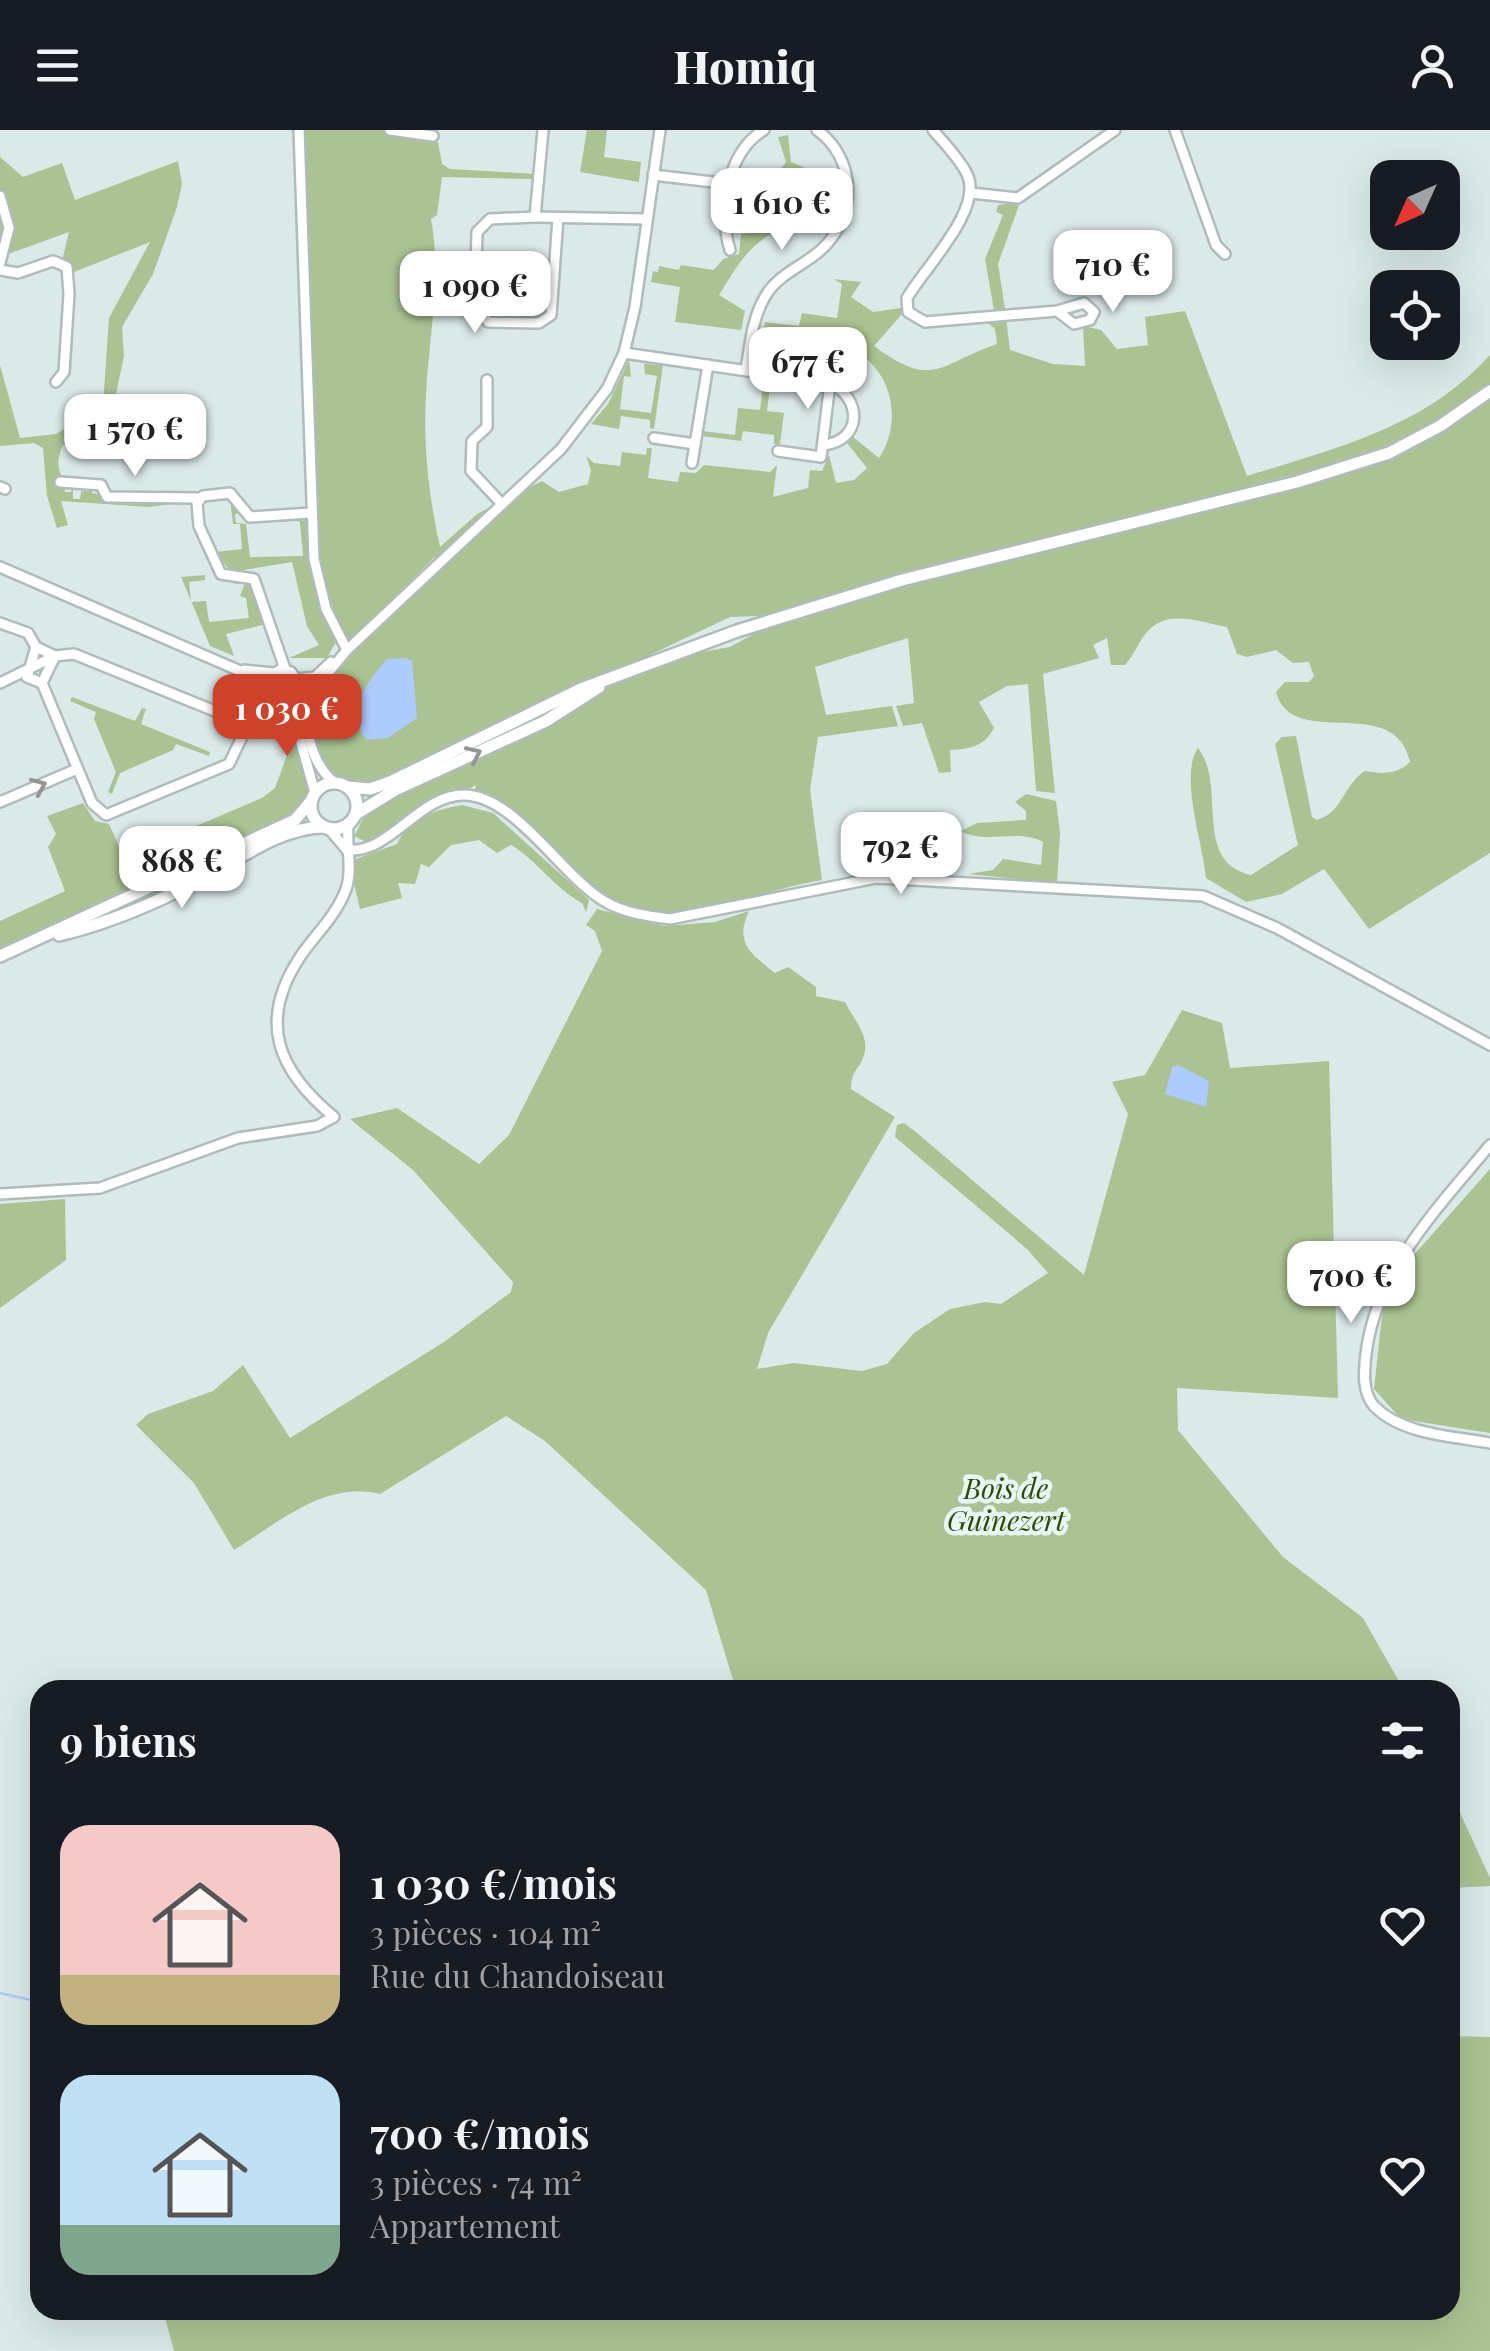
<!DOCTYPE html>
<html lang="fr">
<meta charset="utf-8">
<style>
:root{--surface:#171b24;--page:#20242c;--text:#f1f3f6;--muted:#9ea1a6;--accent:#ce422c}
body{margin:0;font-family:"Playfair Display",serif;background:var(--page);color:var(--text);height:100vh;display:flex;flex-direction:column;font-size:38px;white-space:nowrap}
*{box-sizing:border-box;margin:0}
p{font-size:32px;color:var(--muted)}
.icon{flex:none;width:55px;height:55px;fill:none;stroke:currentColor;stroke-width:2;stroke-linecap:round;stroke-linejoin:round}
.map{position:relative;flex:1;overflow:hidden}
.side{position:absolute;left:30px;top:1550px;width:1430px;height:640px;display:flex;flex-direction:column;background:var(--surface);border-radius:30px;box-shadow:0 10px 40px #0002}
.side>*{flex:none}
.needle{width:65px;rotate:225deg}
.controls{position:absolute;left:1370px;top:30px;display:grid;gap:20px}
.controls a{display:grid;place-items:center;width:90px;height:90px;border-radius:20px;background:var(--surface);box-shadow:0 10px 40px #0002;font-size:50px}
.price{position:absolute;translate:-50% -85px;padding:0 22px;border-radius:20px;background:#fff;color:#222;font-size:32px;line-height:65px;filter:drop-shadow(0 2px 5px #0008)}
.price::after{content:'';position:absolute;left:50%;top:60px;width:30px;height:22px;margin-left:-15px;background:inherit;clip-path:polygon(0 0,100% 0,50% 100%)}
.price.selected{background:var(--accent);color:#fff}
ul{padding:0;list-style:none}
li{display:flex;align-items:center;gap:30px;height:250px;padding:0 30px}
li span{display:grid;place-items:center;flex:none;width:280px;height:200px;border-radius:30px;color:#555}
li>.icon{margin-inline-start:auto}
span .icon{width:120px;height:120px;fill:#fffc;stroke-width:1}
li b{font-size:42px}
h2{display:flex;justify-content:space-between;align-items:center;height:120px;padding:0 30px;font-size:42px}
header{display:flex;justify-content:space-between;align-items:center;height:130px;padding:0 30px;background:var(--surface);font-size:45px;font-weight:800}
.map>svg:first-child{display:block}
.green{fill:#abc393}
.water{fill:#adcbfd}
.lines{fill:none;stroke-linecap:round;stroke-linejoin:round}
.stream{stroke:#adcbfd;stroke-width:2.5}
.minor-casing{stroke:#aebcbb;stroke-width:14}
.major-casing{stroke:#aebcbb;stroke-width:16}
.minor{stroke:#fff;stroke-width:9}
.major{stroke:#fff;stroke-width:11}
.oneway{stroke:#949696}
.labels{text-anchor:middle;stroke-width:9;stroke-linejoin:round;paint-order:stroke}
.park-label{font-size:28px;font-style:italic;fill:#2e4a00;stroke:#e8f6f6}
</style>
<header><svg class="icon" aria-label="menu" viewBox="0 0 24 24"><path d="M4 6h16M4 12h16M4 18h16"/></svg>Homiq<svg class="icon" aria-label="person" viewBox="0 0 24 24"><circle cx="12" cy="8" r="4"/><path d="M4 21q1-7 8-7t8 7"/></svg></header>
<div class="map">
<svg width="1490" height="2221" viewBox="0 0 1490 2221">
<rect width="100%" height="100%" fill="#dbe9e9"/>
<!-- green -->
<g class="green">
<path d="M 302,0 L 403,0 L 404,8 L 438,12 L 442,34 L 450,39 L 536,44 L 535,49 L 442,47 L 437,85 L 431,89 C 442,149 429,205 426,265 C 423,317 429,367 440,417 L 477,384 L 542,351 L 559,362 L 588,354 L 591,340 L 586,326 L 594,333 L 620,336 L 622,322 L 646,325 L 647,318 L 652,318 L 648,348 L 678,352 L 680,342 L 696,343 L 704,335 L 770,342 L 777,335 L 773,367 L 808,358 L 810,340 L 822,341 L 829,325 L 836,353 L 854,350 L 867,338 L 847,313 L 853,307 L 879,328 C 904,290 892,237 848,217 C 823,206 790,206 763,203 L 765,192 L 799,196 L 802,183 L 837,188 L 842,154 L 834,149 L 861,152 L 851,167 L 873,182 L 901,178 L 903,183 L 874,216 C 935,261 939,233 997,214 L 995,199 L 988,193 L 991,189 L 1006,188 L 1010,220 L 1053,234 L 1085,236 L 1083,196 L 1101,200 L 1117,219 L 1148,215 L 1145,187 L 1185,181 L 1247,346 C 1336,318 1426,297 1490,225 L 1490,253 L 1450,284 L 1367,325 L 758,486 L 730,487 L 378,654 L 355,655 L 331,644 L 315,622 L 310,594 L 316,570 L 323,552 L 358,515 L 444,435 L 434,428 L 352,508 L 343,508 L 318,431 Z"/>
<polygon points="587,0 607,0 604,27 641,32 639,52 580,42"/>
<path d="M 788,5 L 791,32 L 805,38 C 824,82 783,92 757,114 C 741,127 730,148 719,165 L 745,181 L 741,200 L 675,192 L 680,157 L 651,152 L 653,141 L 658,142 L 659,136 L 679,140 L 681,135 L 714,140 L 723,129 L 739,124 L 741,104 L 767,101 L 773,57 L 742,52 L 744,43 L 774,47 L 786,32 L 778,7 Z"/>
<path d="M 0,27 L 23,47 L 62,33 L 75,70 L 178,31 L 182,54 L 177,77 L 153,144 L 122,197 L 124,226 L 111,287 L 63,315 C 52,341 64,342 65,362 L 71,362 L 73,356 L 73,369 L 80,369 L 82,356 L 82,362 L 92,357 L 92,363 L 97,364 L 99,357 L 104,369 L 187,372 L 149,377 L 61,371 L 68,395 L 57,398 L 47,366 L 43,318 L 34,313 L 0,316 L 0,235 L 20,308 L 56,304 L 103,275 L 109,188 L 150,112 L 74,142 L 62,131 L 69,102 L 0,127 Z"/>
<polygon points="1020,72 998,134 1005,179 994,180 985,129 1003,85 996,82 998,75"/>
<polygon points="629,230 631,247 624,246 620,279 651,283 657,246 645,244 644,234 663,235 654,299 650,298 650,290 621,286 619,299 591,294 608,274"/>
<polygon points="764,248 771,249 767,281 784,283 780,314 774,314 774,305 743,301 741,311 702,306 702,301 735,305 738,278 760,280"/>
<path d="M 1490,267 L 1490,723 L 1369,799 L 1324,739 L 1282,764 L 1246,772 L 1206,748 C 1203,714 1179,645 1198,618 C 1228,656 1191,731 1251,745 L 1298,715 L 1275,614 L 1282,607 L 1296,606 L 1312,687 L 1317,690 C 1343,682 1343,655 1365,641 C 1382,644 1397,645 1410,632 C 1395,561 1292,622 1276,562 L 1285,552 L 1309,552 L 1314,546 L 1309,532 L 1293,533 L 1276,520 L 1247,527 L 1237,524 L 1227,497 C 1202,493 1169,478 1148,501 C 1139,510 1135,524 1125,535 L 1111,535 L 1107,508 L 1093,515 L 1099,528 L 1043,544 L 1055,663 L 1036,661 L 1028,554 L 1007,556 L 979,572 L 994,598 C 984,617 970,619 950,620 L 951,642 L 939,643 L 922,593 L 903,596 L 896,576 L 914,573 L 908,508 L 815,537 L 826,585 L 892,576 L 898,596 L 818,607 L 810,660 L 822,750 C 748,762 670,807 599,764 C 584,755 572,739 559,727 C 533,703 509,673 474,663 L 476,655 C 462,664 440,664 423,673 C 403,684 388,703 368,713 L 354,706 L 370,676 L 551,592 L 606,558 L 685,525 L 730,517 L 768,496 L 817,480 L 1409,319 Z"/>
<polygon points="230,367 241,383 235,384 236,393 246,394 250,427 303,426 300,392 294,389 308,391 316,456 336,512 327,528 289,528 319,515 307,496 292,432 231,442 215,422 242,419 240,394 233,394 230,369 201,372"/>
<polygon points="205,445 205,450 189,452 191,472 206,471 209,492 249,488 246,468 240,466 245,453 234,454 233,449 247,449 266,494 226,504 234,526 210,516 181,447"/>
<polygon points="72,567 135,591 142,578 146,579 141,594 210,622 209,626 176,614 173,620 120,643 112,664 108,662 116,642 94,589 96,582 70,571"/>
<polygon points="275,578 294,599 312,655 297,685 0,820 0,791 65,761 48,717 56,704 47,686 83,673 95,691 109,694 124,727 262,668 275,658 294,606 271,583"/>
<path d="M 1026,664 L 1056,671 L 1060,703 L 1057,753 L 968,744 L 993,740 L 1003,729 L 1041,735 L 1043,712 C 1018,698 985,715 961,701 L 977,693 L 1026,690 L 1026,681 L 1015,672 Z"/>
<path d="M 462,675 L 493,683 L 589,770 L 586,782 L 582,773 C 554,758 538,731 511,715 L 497,723 L 479,710 L 451,715 L 429,737 L 421,734 L 415,754 L 398,753 L 402,768 L 360,779 L 354,754 L 351,755 L 353,730 L 397,714 C 409,687 435,680 462,675 Z"/>
<path d="M 597,779 L 665,796 L 715,792 L 749,781 C 734,813 751,824 775,843 L 788,837 L 816,857 L 816,866 L 845,872 C 853,889 872,907 863,928 C 857,943 852,938 851,959 L 895,987 L 768,1203 L 757,1239 L 793,1233 L 862,1241 L 887,1234 L 914,1203 L 950,1179 L 985,1172 L 1001,1174 L 1048,1143 L 1027,1119 L 895,1007 L 897,995 L 904,993 L 917,1003 L 1084,1145 L 1128,984 L 1112,952 L 1145,945 L 1182,880 L 1222,893 L 1230,938 L 1329,931 L 1338,1268 L 1177,1258 L 1178,1300 L 1283,1427 L 1363,1488 L 1404,1560 L 736,1560 L 706,1460 L 545,1311 L 506,1286 L 380,1364 C 326,1350 278,1393 234,1420 L 194,1353 L 136,1295 L 148,1284 L 213,1261 L 243,1235 L 290,1308 L 444,1212 L 511,1162 L 513,1152 L 413,1040 L 350,989 L 397,978 L 479,1034 L 509,1005 L 602,821 L 595,801 L 586,795 Z"/>
<polygon points="1490,1039 1490,1303 1401,1289 1374,1259 1383,1176 1412,1127"/>
<polygon points="65,1069 66,1130 0,1178 0,1074"/>
<polygon points="1450,1661 1490,1748 1490,1756 1450,1758"/>
<polygon points="1450,1906 1490,1907 1490,2221 174,2221 163,2180 1450,2180"/>
</g>
<!-- water -->
<g class="water">
<path d="M 405,528 L 412,531 L 417,588 L 388,608 L 367,610 C 343,584 368,550 387,529 Z"/>
<polygon points="1178,935 1209,951 1206,977 1165,964 1172,937"/>
</g>
<g class="lines">
<!-- stream -->
<polyline class="stream" points="0,1863 40,1872"/>
<!-- minor casing -->
<g class="minor-casing">
<g id="minor">
<polyline points="299,0 314,429 326,479 347,520"/>
<polyline points="390,0 433,6"/>
<polyline points="543,0 535,87 646,89"/>
<path d="M 933,0 C 945,14 959,28 967,44 C 984,79 925,137 907,168 L 908,182 L 925,192 L 1057,181 L 1084,173 L 1094,182 L 1090,190 L 1074,194 L 1057,181"/>
<polyline points="1175,0 1216,115 1225,124"/>
<polyline points="653,45 730,54"/>
<polyline points="971,63 1018,68 1115,0"/>
<polyline points="0,66 9,98 0,133"/>
<polyline points="535,87 490,89 477,102 475,173 488,192 539,193 551,185 558,88"/>
<path d="M 730,120 C 718,81 727,22 764,0"/>
<polyline points="0,140 18,143 53,131 67,137 69,164 64,242 56,252"/>
<path d="M 624,223 L 830,253 C 862,268 863,310 824,315"/>
<path d="M 746,240 C 750,215 752,188 766,165 C 780,142 807,135 825,116 C 858,81 855,28 817,0"/>
<polyline points="487,250 487,297 472,311 471,341 502,374"/>
<polyline points="654,308 695,314"/>
<polyline points="778,321 821,327 830,253"/>
<polyline points="692,333 708,235"/>
<polyline points="60,352 101,355 107,367 199,368"/>
<polyline points="0,357 5,359"/>
<polyline points="0,437 270,554"/>
<polyline points="0,493 28,503 36,517"/>
<polyline points="36,517 55,526 42,553"/>
<polyline points="36,517 27,547 42,553"/>
<polyline points="285,539 254,449 221,444 199,396 197,373 203,366 230,363 250,387 311,383"/>
<polyline points="244,540 274,543"/>
<polyline points="296,549 315,547 331,532"/>
<path d="M 0,553 L 55,526 L 74,524 L 237,590 C 256,591 264,571 283,575"/>
<polyline points="42,553 92,673 106,685 229,634 252,586"/>
<polyline points="313,573 291,542 281,539 272,545 271,557 292,586 308,586 318,555 347,520 561,319 607,259 624,223 635,177 660,0"/>
<path d="M 308,586 C 306,610 316,638 335,653"/>
<polyline points="294,588 315,663"/>
<polyline points="0,672 77,639"/>
<polyline points="330,700 347,720"/>
<path d="M 347,720 C 391,724 418,665 464,665 C 514,665 562,746 604,771 C 624,783 647,786 670,789 L 876,748 L 1203,766 L 1277,798 L 1490,915"/>
<path d="M 1490,1015 C 1438,1078 1376,1140 1366,1224 C 1364,1241 1362,1262 1374,1276 C 1402,1305 1453,1306 1490,1313"/>
<path d="M 0,1064 L 100,1058 L 238,1008 L 317,996 L 334,987 C 278,941 257,892 300,827 C 314,806 334,788 344,764 C 354,744 346,718 348,695"/>
</g>
</g>
<!-- major casing -->
<g class="major-casing">
<g id="major">
<circle cx="334" cy="676" r="23"/>
<polyline points="347,657 370,659 390,652 581,559 737,501 902,450 1297,352 1389,323 1440,296 1490,261"/>
<polyline points="356,684 395,660 546,591 599,557"/>
<path d="M 59,805 C 106,794 153,774 196,752 C 237,732 276,698 323,697"/>
<polyline points="0,826 295,690 311,671"/>
</g>
</g>
<!-- minor -->
<use href="#minor" class="minor"/>
<!-- major -->
<use href="#major" class="major"/>
</g>
<!-- one-way arrows -->
<defs><path id="oneway-chevron" d="M-2-3.5L2.5 0L-2 3.5" fill="none" stroke-width="1.6" stroke-linecap="round" stroke-linejoin="round" transform="scale(2.5)"/></defs>
<g class="oneway">
<use href="#oneway-chevron" transform="translate(474 624) rotate(-25)"/>
<use href="#oneway-chevron" transform="translate(39 656) rotate(-23)"/>
</g>
<g class="labels">
<!-- park labels -->
<g class="park-label">
<text x="1006" y="1369">Bois de<tspan x="1006" dy="32">Guinezert</tspan></text>
</g>
</g>
</svg>
<div class="controls">
<a><svg class="needle" viewBox="-14 -14 28 28"><path d="M0-13l5 13h-10z" fill="#e53935"/><path d="M0 13l5-13h-10z" fill="#9ea1a6"/></svg></a>
<a><svg class="icon" aria-label="locate" viewBox="0 0 24 24"><circle cx="12" cy="12" r="6"/><path d="M12 2v4M12 18v4M2 12h4M18 12h4"/></svg></a>
</div>
<b class="price" style="left:782px;top:123px">1 610 €</b>
<b class="price" style="left:1113px;top:185px">710 €</b>
<b class="price" style="left:475px;top:206px">1 090 €</b>
<b class="price" style="left:808px;top:282px">677 €</b>
<b class="price" style="left:135px;top:349px">1 570 €</b>
<b class="price selected" style="left:287px;top:629px">1 030 €</b>
<b class="price" style="left:901px;top:767px">792 €</b>
<b class="price" style="left:182px;top:781px">868 €</b>
<b class="price" style="left:1351px;top:1196px">700 €</b>
<section class="side">
<h2>9 biens<svg class="icon" aria-label="filters" viewBox="0 0 24 24"><path d="M4 7h16M4 17h16"/><circle cx="9" cy="7" r="2"/><circle cx="15" cy="17" r="2"/></svg></h2>
<ul>
<li><span style="background:linear-gradient(#f6c9c9 75%,#c2b280 0)"><svg class="icon" aria-label="home" viewBox="0 0 24 24"><path d="M3 11l9-7 9 7M6 9v11h12V9"/></svg></span><div><b>1 030 €/mois</b><p>3 pièces · 104 m²</p><p>Rue du Chandoiseau</p></div><svg class="icon" aria-label="heart" viewBox="0 0 24 24"><path d="M12 20l-8-8c-3-5 5-10 8-4 3-6 11-1 8 4z"/></svg></li>
<li><span style="background:linear-gradient(#bfe0f5 75%,#7fa58c 0)"><svg class="icon" aria-label="home" viewBox="0 0 24 24"><path d="M3 11l9-7 9 7M6 9v11h12V9"/></svg></span><div><b>700 €/mois</b><p>3 pièces · 74 m²</p><p>Appartement</p></div><svg class="icon" aria-label="heart" viewBox="0 0 24 24"><path d="M12 20l-8-8c-3-5 5-10 8-4 3-6 11-1 8 4z"/></svg></li>
</ul>
</section>
</div>
